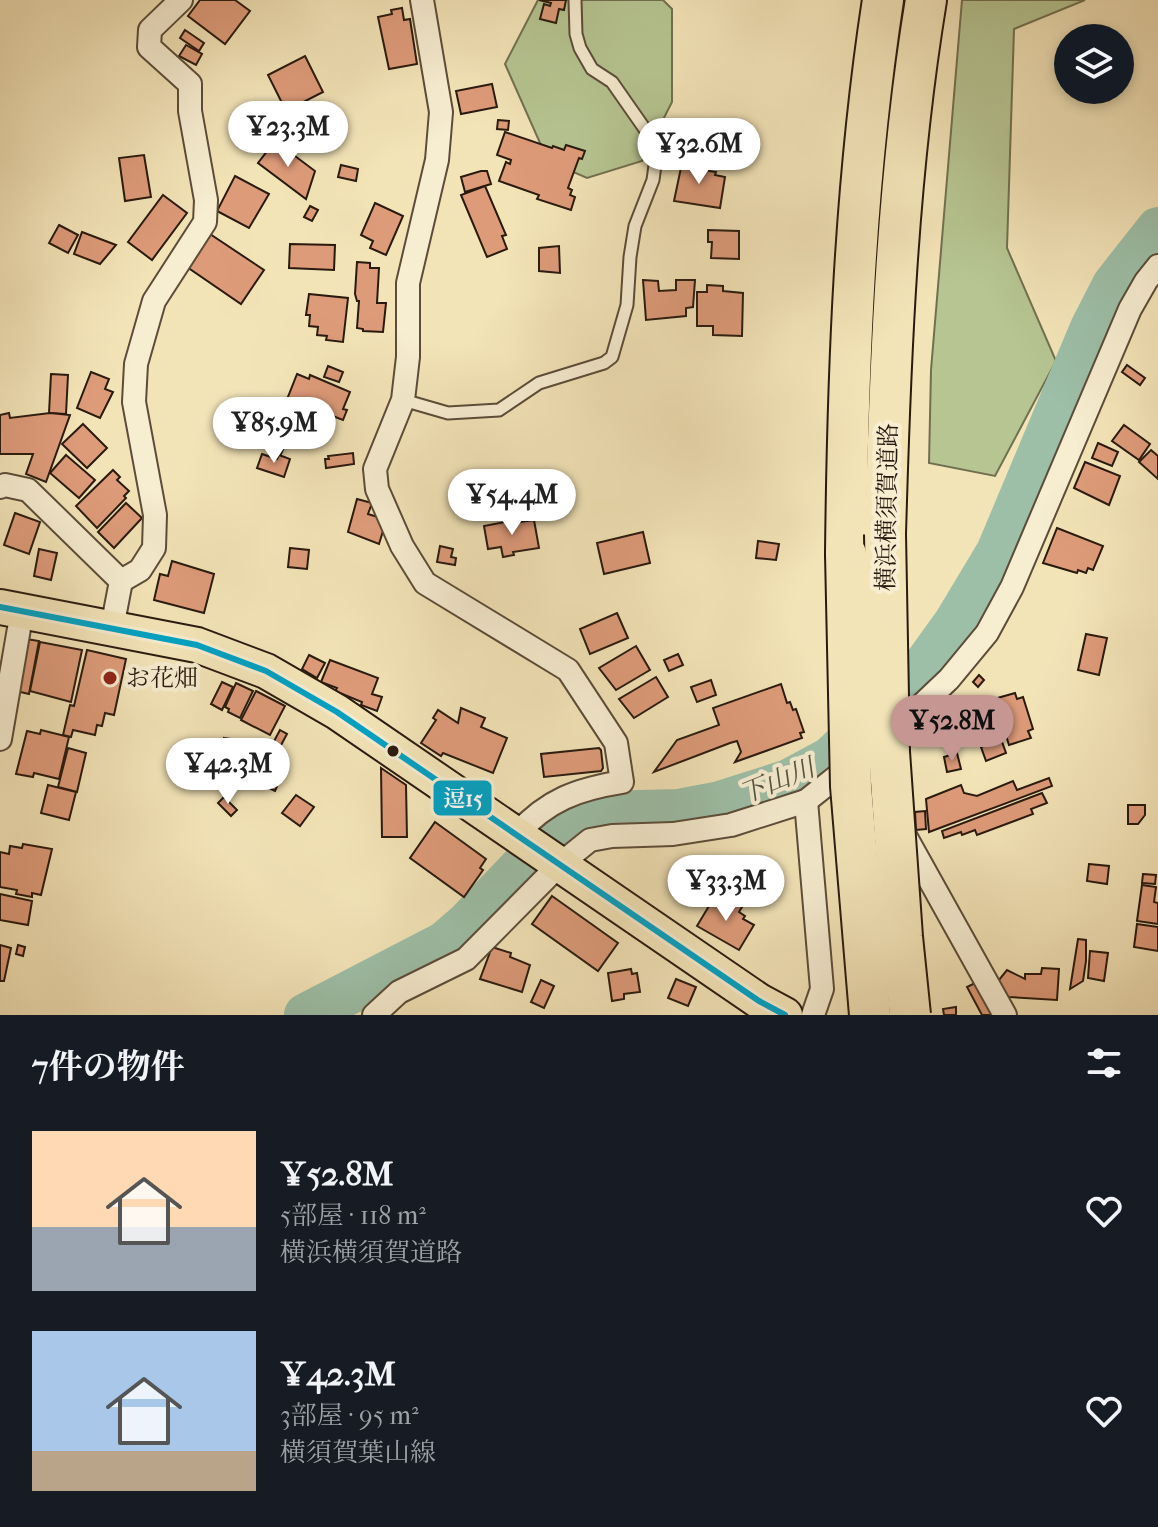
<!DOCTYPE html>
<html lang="ja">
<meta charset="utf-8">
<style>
:root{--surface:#171b24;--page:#242831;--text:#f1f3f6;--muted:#9ea1a6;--accent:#c59692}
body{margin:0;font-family:"IM FELL French Canon","Noto Serif JP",serif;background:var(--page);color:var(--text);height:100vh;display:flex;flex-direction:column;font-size:30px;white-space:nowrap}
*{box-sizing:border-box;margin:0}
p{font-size:26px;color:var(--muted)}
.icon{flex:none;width:44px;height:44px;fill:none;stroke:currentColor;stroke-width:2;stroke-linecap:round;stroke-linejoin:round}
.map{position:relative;height:1015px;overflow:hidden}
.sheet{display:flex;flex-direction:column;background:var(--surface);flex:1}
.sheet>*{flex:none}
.fabs{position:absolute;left:1054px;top:24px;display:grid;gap:16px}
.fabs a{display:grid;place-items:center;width:80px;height:80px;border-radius:50%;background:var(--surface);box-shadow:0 4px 12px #0003;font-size:40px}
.price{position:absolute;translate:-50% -68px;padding:0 18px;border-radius:28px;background:#fff;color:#222;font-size:26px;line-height:52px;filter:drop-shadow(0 2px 4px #0008)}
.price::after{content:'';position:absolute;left:50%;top:48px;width:24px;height:18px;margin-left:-12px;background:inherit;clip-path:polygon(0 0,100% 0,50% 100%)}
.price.current{background:var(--accent);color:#111}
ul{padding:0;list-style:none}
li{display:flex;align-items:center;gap:24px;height:200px;padding:0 32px}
li span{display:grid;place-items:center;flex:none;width:224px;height:160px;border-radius:0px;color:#555}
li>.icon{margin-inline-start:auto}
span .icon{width:96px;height:96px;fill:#fffc;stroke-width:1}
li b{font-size:34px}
h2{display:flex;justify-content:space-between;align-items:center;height:96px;padding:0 32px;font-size:34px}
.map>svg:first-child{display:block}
.green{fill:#b6c592;stroke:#707050;stroke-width:2}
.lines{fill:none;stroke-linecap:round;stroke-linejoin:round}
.river{stroke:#9dbfa8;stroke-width:44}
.building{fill:#de9b7a;stroke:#291a0f;stroke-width:2}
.lane-casing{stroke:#5c4c39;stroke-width:15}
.street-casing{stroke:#5c4c39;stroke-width:26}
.primary-casing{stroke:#291a0f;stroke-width:38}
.highway-casing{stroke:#291a0f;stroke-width:44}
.lane{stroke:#f7edd1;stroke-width:11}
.street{stroke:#f7edd1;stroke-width:22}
.primary{stroke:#f3e4b8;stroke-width:34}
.highway{stroke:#f3e4b8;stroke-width:40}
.highway-bridge-casing{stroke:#291a0f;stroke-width:44;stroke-linecap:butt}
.highway-bridge{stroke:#f3e4b8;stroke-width:40}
.bus-1-casing{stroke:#f7edd1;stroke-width:12}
.bus-1{stroke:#02a2c4;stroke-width:6}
.poi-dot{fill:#8f2418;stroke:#f7edd1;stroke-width:3}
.bus-dot{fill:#291a0f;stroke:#f7edd1;stroke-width:3}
.labels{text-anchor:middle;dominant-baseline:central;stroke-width:8;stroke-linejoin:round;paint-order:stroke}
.street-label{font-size:24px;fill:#291a0f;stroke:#f7edd1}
.poi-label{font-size:24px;fill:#291a0f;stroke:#f7edd1;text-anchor:start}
.water-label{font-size:26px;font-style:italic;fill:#525445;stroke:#f7edd1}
.line-badge{stroke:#f7edd1;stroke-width:3}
.badge-label{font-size:22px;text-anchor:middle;font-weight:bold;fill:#fff}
</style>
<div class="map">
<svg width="1158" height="1015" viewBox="0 0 1158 1015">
<rect width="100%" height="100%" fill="#f3e4b8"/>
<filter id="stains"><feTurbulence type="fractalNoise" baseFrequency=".0025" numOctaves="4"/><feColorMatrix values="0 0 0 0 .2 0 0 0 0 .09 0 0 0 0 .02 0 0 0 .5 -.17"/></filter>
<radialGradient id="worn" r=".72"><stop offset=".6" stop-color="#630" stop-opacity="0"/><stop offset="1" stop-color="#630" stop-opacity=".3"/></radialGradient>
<g class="green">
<polygon points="538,0 663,0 672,9 672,102 642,161 587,178 548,161 505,64"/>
<polygon points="962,0 1085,0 1014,29 1007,248 1056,361 995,476 929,463 931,370"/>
</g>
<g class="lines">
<polyline class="river" points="306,1015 445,943 467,924 560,827 577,818 603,813 678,811 720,803 789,781 830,759 915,679 956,622 998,552 1092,328 1114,285 1158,229"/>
</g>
<g class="building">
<polygon points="200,0 235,0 250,11 225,44 188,16"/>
<polygon points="539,0 566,0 564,10 559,9 556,23 540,19 544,4 550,6 551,3"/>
<polygon points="402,8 404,20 410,19 417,64 389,69 378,17 392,14 391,10"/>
<polygon points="185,30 204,43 199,51 180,38"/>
<polygon points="186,45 202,54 196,65 179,56"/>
<polygon points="305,56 323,92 286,111 268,75"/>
<polygon points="492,84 497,107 461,114 456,91"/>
<polygon points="498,120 509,121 508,130 497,129"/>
<polygon points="505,132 552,148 553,146 564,150 566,145 585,151 582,159 579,158 568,188 572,190 570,195 575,197 571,210 537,199 539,195 499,181 506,162 510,164 511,160 497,155"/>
<polygon points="275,141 315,171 306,199 258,163"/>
<polygon points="144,155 151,197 125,201 119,158"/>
<polygon points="682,163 710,168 709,171 716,172 715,175 725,177 720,208 674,201"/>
<polygon points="341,165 358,169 356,181 338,177"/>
<polygon points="481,171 487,171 491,184 465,192 461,177"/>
<polygon points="235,176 269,194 249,228 217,211"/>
<polygon points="485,186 506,235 502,236 507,249 487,257 461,195"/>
<polygon points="163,195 187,213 152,260 128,242"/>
<polygon points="375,203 403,216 386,255 370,248 373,241 361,235"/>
<polygon points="310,206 318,210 312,221 304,217"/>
<polygon points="59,225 78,235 68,253 49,243"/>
<polygon points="708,230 739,231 739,259 711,258 712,242 708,242"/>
<polygon points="82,232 116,245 100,264 74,254"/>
<polygon points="210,234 264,270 241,304 187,267"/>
<polygon points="290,244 335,245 334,270 289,268"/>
<polygon points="559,246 560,273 539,271 539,248"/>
<polygon points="357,262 370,263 370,268 379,268 377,303 386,303 383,332 363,331 363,329 357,328 359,301 357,301 355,294"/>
<polygon points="643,280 658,281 659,291 676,290 676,280 695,280 693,307 686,308 686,316 646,320"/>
<polygon points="707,285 723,286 723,291 743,293 742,336 713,335 713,326 697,326 697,292 707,292"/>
<polygon points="309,294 348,298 343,342 326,340 327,336 317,335 318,327 309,326 310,315 306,315"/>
<polygon points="1127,365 1145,378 1140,385 1122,372"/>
<polygon points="328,366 343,372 339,382 324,377"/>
<polygon points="91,372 109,379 105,389 113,392 100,418 77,408"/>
<polygon points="51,374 68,375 66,414 49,413"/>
<polygon points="297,374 309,379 310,375 350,392 343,409 347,410 343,420 325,413 323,417 286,402"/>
<polygon points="281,411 297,420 281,454 263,446"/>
<polygon points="9,413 10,418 50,413 70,415 46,482 26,474 33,454 0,454 0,415"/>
<polygon points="83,424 107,448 87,468 62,444"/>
<polygon points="1124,425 1150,444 1139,460 1112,441"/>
<polygon points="1098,443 1118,452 1112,466 1092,458"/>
<polygon points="1151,450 1158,456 1158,479 1139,462"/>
<polygon points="353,453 354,464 326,468 325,459 329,459 328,456"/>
<polygon points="262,454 277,459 279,455 290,459 284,477 257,468"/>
<polygon points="66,455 95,480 79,498 50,473"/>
<polygon points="1085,462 1120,476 1109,505 1074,488"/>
<polygon points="113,470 120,477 117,480 129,491 124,496 126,498 97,528 76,506"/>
<polygon points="357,499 372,503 368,514 378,517 383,531 379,544 348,532"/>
<polygon points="126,503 142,518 114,548 98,532"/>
<polygon points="15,513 40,522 29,554 4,545"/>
<polygon points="520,519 521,522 534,520 539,548 513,552 514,555 503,557 501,547 488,549 484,526"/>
<polygon points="1057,528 1103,546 1093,570 1088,568 1086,573 1078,570 1077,573 1043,563"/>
<polygon points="643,532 650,563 604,574 597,543"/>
<polygon points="758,541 779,544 776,560 756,558"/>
<polygon points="440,546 453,549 451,557 456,558 455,565 437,562"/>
<polygon points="290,548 309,550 307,569 288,567"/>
<polygon points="39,549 57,553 51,580 34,576"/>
<polygon points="172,561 214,574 204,613 154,600 160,574 168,576"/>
<polygon points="617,613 628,638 590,654 580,629"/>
<polygon points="1086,634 1107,638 1099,675 1078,670"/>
<polygon points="26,639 39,641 29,694 16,691"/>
<polygon points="40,642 82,650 71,702 30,691"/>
<polygon points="636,646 650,670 616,690 599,668"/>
<polygon points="87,650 126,659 114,715 105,713 102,726 97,725 95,735 73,730 71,737 63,735 70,705 74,706"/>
<polygon points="678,654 683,665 669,671 664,660"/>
<polygon points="309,655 325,663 317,678 302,669"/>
<polygon points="330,660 378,678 372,694 382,697 377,711 361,705 362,702 335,691 337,688 321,682"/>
<polygon points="979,675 984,680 978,687 973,682"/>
<polygon points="656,677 668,697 634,718 619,699"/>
<polygon points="711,680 716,695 697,702 691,687"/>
<polygon points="222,682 233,687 222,710 211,704"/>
<polygon points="236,683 253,691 240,718 228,712 229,709 225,707"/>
<polygon points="781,684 787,703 790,702 793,710 796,709 804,732 800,733 802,738 735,762 741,752 737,741 730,743 654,772 677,740 719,725 713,708"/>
<polygon points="256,691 285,706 270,735 241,720"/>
<polygon points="1015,693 1017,699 1023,697 1033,729 1028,731 1031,738 1009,745 994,699"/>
<polygon points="461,708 485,718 481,727 507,738 493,773 443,753 441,756 421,743 436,720 433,718 438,710 458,723"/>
<polygon points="41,730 69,737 59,779 34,773 33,777 16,774 27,731 40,734"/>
<polygon points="280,730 287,734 280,747 273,743"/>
<polygon points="224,738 258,743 254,765 221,761"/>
<polygon points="1001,739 1006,753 986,761 981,747"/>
<polygon points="262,745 278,752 273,762 260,757"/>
<polygon points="68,748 86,753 77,792 58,787"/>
<polygon points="599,748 601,750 603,768 601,771 544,777 541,754"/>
<polygon points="957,753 961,769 947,772 944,757"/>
<polygon points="265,762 284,771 275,791 256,782"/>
<polygon points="381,768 406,785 407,837 382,837"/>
<polygon points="1049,778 1052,786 929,832 926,799 961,785 964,793 977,796 1013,781 1017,790"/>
<polygon points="48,785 76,792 69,820 41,813"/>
<polygon points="1042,793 1047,803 1031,809 1033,814 977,835 975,830 962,835 961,832 944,838 942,831"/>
<polygon points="296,795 314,807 300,826 282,813"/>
<polygon points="224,797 237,810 231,816 218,803"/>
<polygon points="1128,805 1145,805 1145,815 1138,824 1128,824"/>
<polygon points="925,811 926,829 916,830 915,812"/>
<polygon points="435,822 486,859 480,868 483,870 464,897 410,858"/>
<polygon points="23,844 52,849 41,895 32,893 32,897 16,894 17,890 0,887 0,852 9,854 10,846 22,848"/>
<polygon points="1089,864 1109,866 1107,884 1087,881"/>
<polygon points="1143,874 1156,875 1155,884 1142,883"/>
<polygon points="1142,885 1156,887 1154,902 1158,903 1158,924 1137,921"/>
<polygon points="0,894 32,901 28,925 0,920"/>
<polygon points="552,896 618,943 598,971 532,924"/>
<polygon points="726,898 742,907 739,912 745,916 743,919 754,925 739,950 697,926 712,901 718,904 720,901 723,903"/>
<polygon points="1137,924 1158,927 1158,951 1134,947"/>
<polygon points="1078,939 1086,940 1086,961 1083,981 1070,989"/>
<polygon points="0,945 11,948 4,981 0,981"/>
<polygon points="18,945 25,947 23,956 16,954"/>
<polygon points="492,947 511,953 510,957 530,965 522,992 480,979"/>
<polygon points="1090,951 1108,953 1104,981 1088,978"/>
<polygon points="1042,968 1059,969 1057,1000 1009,997 994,986 1007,970 1025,979 1025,974 1041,974"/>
<polygon points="631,969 632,974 637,973 640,992 624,994 624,999 612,1001 608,973"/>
<polygon points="676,979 696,987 688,1006 668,998"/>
<polygon points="541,980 554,986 544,1008 531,1002"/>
<polygon points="975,983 993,1015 982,1015 967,987"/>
<polygon points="956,1007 956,1015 944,1015 943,1009"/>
</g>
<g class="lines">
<g class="lane-casing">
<polyline id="lane" points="403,400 448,413 499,410 539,383 604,363 612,357 627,305 630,257 635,226 653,180 656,158 649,135 612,82 592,69 580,48 576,34 575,0"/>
</g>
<g class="street-casing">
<g id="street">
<path d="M422,0L441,112L437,160L408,283V357L403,400L375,469L377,489L402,546L425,583L568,670L616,743L622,782C578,789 547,800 517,834"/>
<polyline points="0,487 5,485 28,490 121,581 112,628"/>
<polyline points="121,581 140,570 154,548 155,515 134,402 136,364 154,301 205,222 206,200 190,111 190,84 149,47 150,30 181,0"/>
<polyline points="888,737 949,679 987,633 1012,587 1130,309 1146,281 1158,266"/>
<polyline points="0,739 22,611"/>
<polyline points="806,801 822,989 813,1015"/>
<polyline points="903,832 1005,1015"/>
<polyline points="374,1015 399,992 466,959 559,865 590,840 612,836 673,834 731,825 806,801 854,763"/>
</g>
</g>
<g class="primary-casing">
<polyline id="primary" points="0,607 197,645 266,671 337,712 759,1001 785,1015"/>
</g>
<g class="highway-casing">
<g id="highway">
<path d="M885,534C890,356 897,176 926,0"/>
<path d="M846,554C848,368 855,183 883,0"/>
</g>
</g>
<use href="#lane" class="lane"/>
<use href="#street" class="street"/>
<use href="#primary" class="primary"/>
<use href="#highway" class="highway"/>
<g class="highway-bridge-casing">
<g id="highway-bridge">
<polyline points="885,534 889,752 902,937 910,1015"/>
<polyline points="846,554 851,786 870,1015"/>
</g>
</g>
<use href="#highway-bridge" class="highway-bridge"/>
<g class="bus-1-casing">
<polyline id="bus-1" points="0,607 197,645 266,671 337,712 759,1001 785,1015"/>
</g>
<use href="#bus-1" class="bus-1"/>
</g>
<circle class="poi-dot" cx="110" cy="678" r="8"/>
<circle class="bus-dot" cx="393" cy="751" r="7"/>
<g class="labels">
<g class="street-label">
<text transform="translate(887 507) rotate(-89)">横浜横須賀道路</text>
</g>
<g class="poi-label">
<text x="126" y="678">お花畑</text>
</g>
<g class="water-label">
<text transform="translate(777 781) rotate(-22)">下山川</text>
</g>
</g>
<rect class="line-badge" x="432" y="779" width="61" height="38" rx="8" fill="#02a2c4"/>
<g class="badge-label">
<text x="463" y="806">逗15</text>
</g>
<rect width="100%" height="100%" filter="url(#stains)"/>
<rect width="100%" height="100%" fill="url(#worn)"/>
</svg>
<div class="fabs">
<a><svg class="icon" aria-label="layers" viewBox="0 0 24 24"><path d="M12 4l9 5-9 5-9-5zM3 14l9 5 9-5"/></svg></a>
</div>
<b class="price" style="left:288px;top:169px">¥23.3M</b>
<b class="price" style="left:699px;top:186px">¥32.6M</b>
<b class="price" style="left:274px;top:465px">¥85.9M</b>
<b class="price" style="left:512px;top:537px">¥54.4M</b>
<b class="price current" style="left:952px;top:763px">¥52.8M</b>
<b class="price" style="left:228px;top:806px">¥42.3M</b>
<b class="price" style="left:726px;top:923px">¥33.3M</b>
</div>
<section class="sheet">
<h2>7件の物件<svg class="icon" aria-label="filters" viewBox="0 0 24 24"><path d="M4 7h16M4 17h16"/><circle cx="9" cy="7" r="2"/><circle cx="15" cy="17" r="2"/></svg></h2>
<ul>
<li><span style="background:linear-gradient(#ffd9b3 60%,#9aa5b1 0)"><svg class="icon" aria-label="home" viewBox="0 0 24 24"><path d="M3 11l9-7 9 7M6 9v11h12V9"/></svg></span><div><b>¥52.8M</b><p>5部屋 · 118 m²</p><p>横浜横須賀道路</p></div><svg class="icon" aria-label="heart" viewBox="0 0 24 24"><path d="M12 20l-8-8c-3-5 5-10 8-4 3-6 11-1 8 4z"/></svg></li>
<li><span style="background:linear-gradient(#a9c7e8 75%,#b9a48a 0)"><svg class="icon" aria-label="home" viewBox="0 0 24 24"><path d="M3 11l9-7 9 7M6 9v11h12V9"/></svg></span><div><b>¥42.3M</b><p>3部屋 · 95 m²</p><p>横須賀葉山線</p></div><svg class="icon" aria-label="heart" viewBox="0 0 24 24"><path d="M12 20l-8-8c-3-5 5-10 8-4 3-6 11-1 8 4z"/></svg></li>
</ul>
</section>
